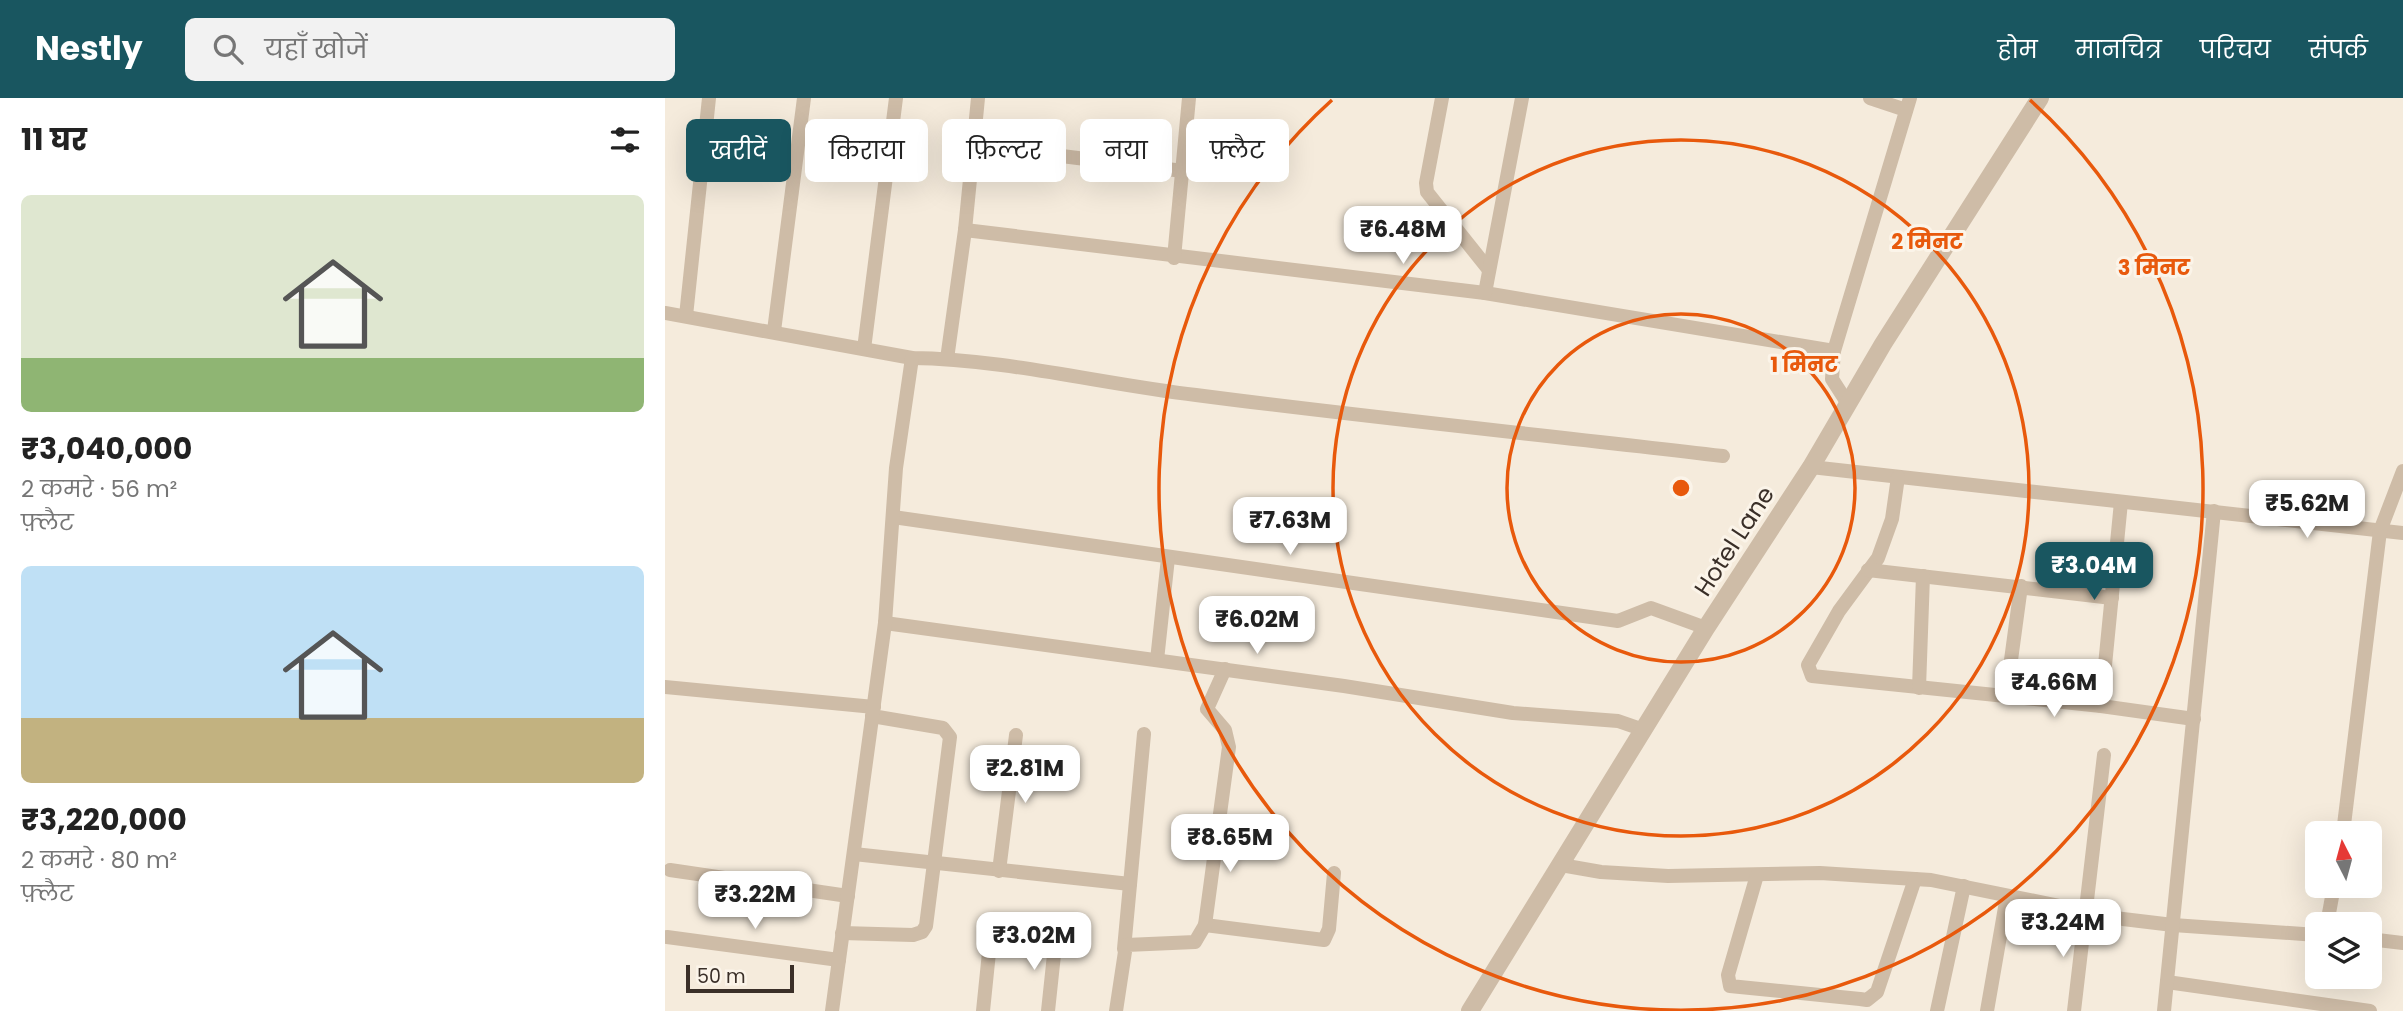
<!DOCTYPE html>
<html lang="hi">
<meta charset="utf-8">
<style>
:root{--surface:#fff;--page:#f2f2f2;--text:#222;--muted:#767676;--accent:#195660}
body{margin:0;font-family:Poppins,"Noto Sans Devanagari",sans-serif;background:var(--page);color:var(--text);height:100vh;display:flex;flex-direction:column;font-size:26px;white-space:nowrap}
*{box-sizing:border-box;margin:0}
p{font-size:23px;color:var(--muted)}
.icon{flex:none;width:38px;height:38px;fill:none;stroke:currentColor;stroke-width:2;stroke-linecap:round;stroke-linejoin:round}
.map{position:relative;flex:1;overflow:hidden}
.panel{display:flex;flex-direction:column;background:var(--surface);width:665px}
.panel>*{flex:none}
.banner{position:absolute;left:21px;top:21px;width:665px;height:63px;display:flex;gap:14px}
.needle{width:46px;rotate:354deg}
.tools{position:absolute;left:1640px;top:723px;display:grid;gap:14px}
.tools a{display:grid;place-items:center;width:77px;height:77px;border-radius:10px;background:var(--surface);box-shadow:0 7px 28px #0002;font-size:35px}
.scale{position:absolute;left:21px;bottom:18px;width:108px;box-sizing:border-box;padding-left:7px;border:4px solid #3a2f28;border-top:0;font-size:19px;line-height:24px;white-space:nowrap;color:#3a2f28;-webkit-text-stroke:5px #fbf4e9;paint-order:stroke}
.price{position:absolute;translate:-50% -60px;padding:0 16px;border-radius:14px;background:#fff;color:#222;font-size:23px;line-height:46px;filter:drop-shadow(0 2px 4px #0008)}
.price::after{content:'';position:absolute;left:50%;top:42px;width:21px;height:16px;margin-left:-10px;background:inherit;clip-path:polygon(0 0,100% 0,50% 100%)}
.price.current{background:var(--accent);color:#fff}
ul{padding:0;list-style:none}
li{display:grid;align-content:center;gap:14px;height:371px;padding:0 21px}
li span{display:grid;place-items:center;height:217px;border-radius:10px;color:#555}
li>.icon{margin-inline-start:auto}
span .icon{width:126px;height:126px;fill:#fffc;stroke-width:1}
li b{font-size:30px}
h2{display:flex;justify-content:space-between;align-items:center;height:84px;padding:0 21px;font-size:30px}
.tag{padding:0 24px;border-radius:10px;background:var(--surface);box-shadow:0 7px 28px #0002;font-size:24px;line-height:63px}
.tag.current{background:var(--accent);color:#fff}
header{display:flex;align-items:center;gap:42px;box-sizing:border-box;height:98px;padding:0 35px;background:var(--accent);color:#fff}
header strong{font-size:33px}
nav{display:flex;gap:38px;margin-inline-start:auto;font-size:24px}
.search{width:490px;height:63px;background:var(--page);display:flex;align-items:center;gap:18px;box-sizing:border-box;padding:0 24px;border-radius:10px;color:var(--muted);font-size:26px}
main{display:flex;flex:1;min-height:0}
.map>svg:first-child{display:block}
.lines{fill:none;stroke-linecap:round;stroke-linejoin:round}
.minor{stroke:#cebca7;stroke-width:14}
.tertiary{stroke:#cebca7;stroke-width:18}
.ring{fill:none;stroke:#e8590c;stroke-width:3.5}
.labels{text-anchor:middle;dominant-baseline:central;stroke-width:6;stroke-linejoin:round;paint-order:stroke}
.street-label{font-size:24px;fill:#3a2f28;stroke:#fbf4e9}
.centre{fill:#e8590c;stroke:#fbf4e9;stroke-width:3.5}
.ring-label{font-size:21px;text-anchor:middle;font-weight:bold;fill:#e8590c;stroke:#fbf4e9;stroke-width:6;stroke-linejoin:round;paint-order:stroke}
</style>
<header>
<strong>Nestly</strong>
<div class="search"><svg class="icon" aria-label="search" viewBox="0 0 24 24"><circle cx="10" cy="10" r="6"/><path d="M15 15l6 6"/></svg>यहाँ खोजें</div>
<nav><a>होम</a><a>मानचित्र</a><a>परिचय</a><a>संपर्क</a></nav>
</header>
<main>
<section class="panel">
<h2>11 घर<svg class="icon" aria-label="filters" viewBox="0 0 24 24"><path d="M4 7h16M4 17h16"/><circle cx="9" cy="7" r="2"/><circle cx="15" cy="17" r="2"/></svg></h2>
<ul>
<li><span style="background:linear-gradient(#dfe7d0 75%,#8fb573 0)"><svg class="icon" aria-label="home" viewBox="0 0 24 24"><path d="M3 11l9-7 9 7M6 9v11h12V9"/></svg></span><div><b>₹3,040,000</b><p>2 कमरे · 56 m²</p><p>फ़्लैट</p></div></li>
<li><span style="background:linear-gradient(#bfe0f5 70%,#c2b280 0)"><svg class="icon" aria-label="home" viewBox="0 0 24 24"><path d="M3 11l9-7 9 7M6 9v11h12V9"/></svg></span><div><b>₹3,220,000</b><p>2 कमरे · 80 m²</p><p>फ़्लैट</p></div></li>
</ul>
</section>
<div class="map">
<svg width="1738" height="913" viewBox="0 0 1738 913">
<rect width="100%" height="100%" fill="#f5ebdc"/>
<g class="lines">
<g class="minor">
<polyline points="777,0 761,85 762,94 824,172"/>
<polyline points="1205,0 1241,12"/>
<polyline points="308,47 518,73"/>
<polyline points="300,132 820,195 1169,253"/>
<polyline points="509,160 524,0"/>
<polyline points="820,195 857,0"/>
<path d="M0,215L247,260C339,261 438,286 531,297C706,320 882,337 1058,358"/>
<polyline points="21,218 44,0"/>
<polyline points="109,233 139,0"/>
<polyline points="199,251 231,0"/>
<polyline points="282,261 300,132 313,0"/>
<polyline points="1183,306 1167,281 1169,253 1245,0"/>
<polyline points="1146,369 1738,435"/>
<polyline points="1233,379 1227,421 1213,460 1174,513 1143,567 1147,578 1436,608 1529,621"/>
<polyline points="228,419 953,523 986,510 1041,530"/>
<polyline points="1203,472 1447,500"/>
<polyline points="220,525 679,588 848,615 953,623 979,632"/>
<polyline points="492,562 503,460"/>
<polyline points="0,589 209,609"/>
<polyline points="1254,590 1258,478"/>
<polyline points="1341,599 1356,488"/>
<polyline points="1436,608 1456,404"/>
<polyline points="1678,735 1715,433 1738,373"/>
<polyline points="189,756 465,786"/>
<polyline points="896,767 936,774 1003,778 1155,775 1266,782 1458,821 1508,827 1652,837"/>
<polyline points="5,772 183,798"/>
<polyline points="334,773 351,637"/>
<polyline points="1092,777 1063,877 1065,888 1195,901 1202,902 1212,894 1250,781"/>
<polyline points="1662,826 1669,788"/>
<polyline points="540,827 659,842 664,831 669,775"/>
<polyline points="177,835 248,837 257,834 261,828 285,639 278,630 207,618"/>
<polyline points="2,839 174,862"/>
<polyline points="1704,841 1738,845"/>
<polyline points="459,851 479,636"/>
<polyline points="1502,884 1705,913"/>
<polyline points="167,913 220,525 231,370 247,260"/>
<polyline points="318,913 326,835"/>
<polyline points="383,913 391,838"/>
<polyline points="451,913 461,847 530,844 540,827 564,649 560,632 542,611 560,571"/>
<polyline points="1272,913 1299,788"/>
<polyline points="1322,913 1342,798"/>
<polyline points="1409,913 1439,657"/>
<polyline points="1499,913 1549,413"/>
</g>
<polyline class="tertiary" points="805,913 1041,530 1146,369 1218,246 1375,0"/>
</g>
<g class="ring">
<circle cx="1016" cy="390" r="174"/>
<circle cx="1016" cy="390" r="348"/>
<path d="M1365 2A522 522 0 1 1 667 2"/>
</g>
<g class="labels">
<g class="street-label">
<text transform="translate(1069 443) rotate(-57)">Hotel Lane</text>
</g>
</g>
<circle cx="1016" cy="390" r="10" class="centre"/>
<g class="ring-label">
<text x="1262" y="151">2 मिनट</text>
<text x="1489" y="177">3 मिनट</text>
<text x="1139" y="274">1 मिनट</text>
</g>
</svg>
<div class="tools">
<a><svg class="needle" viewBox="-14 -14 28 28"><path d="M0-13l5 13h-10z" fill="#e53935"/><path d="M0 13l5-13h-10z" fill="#767676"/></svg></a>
<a><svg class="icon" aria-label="layers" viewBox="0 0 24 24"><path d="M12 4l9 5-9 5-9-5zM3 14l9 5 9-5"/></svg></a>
</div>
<div class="scale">50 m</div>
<b class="price" style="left:738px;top:168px">₹6.48M</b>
<b class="price" style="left:1642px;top:442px">₹5.62M</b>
<b class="price" style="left:625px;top:459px">₹7.63M</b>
<b class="price current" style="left:1429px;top:504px">₹3.04M</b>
<b class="price" style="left:592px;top:558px">₹6.02M</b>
<b class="price" style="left:1389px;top:621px">₹4.66M</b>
<b class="price" style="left:360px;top:707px">₹2.81M</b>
<b class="price" style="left:565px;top:776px">₹8.65M</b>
<b class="price" style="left:90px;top:833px">₹3.22M</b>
<b class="price" style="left:1398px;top:861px">₹3.24M</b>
<b class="price" style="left:369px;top:874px">₹3.02M</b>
<div class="banner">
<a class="tag current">खरीदें</a>
<a class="tag">किराया</a>
<a class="tag">फ़िल्टर</a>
<a class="tag">नया</a>
<a class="tag">फ़्लैट</a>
</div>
</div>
</main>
